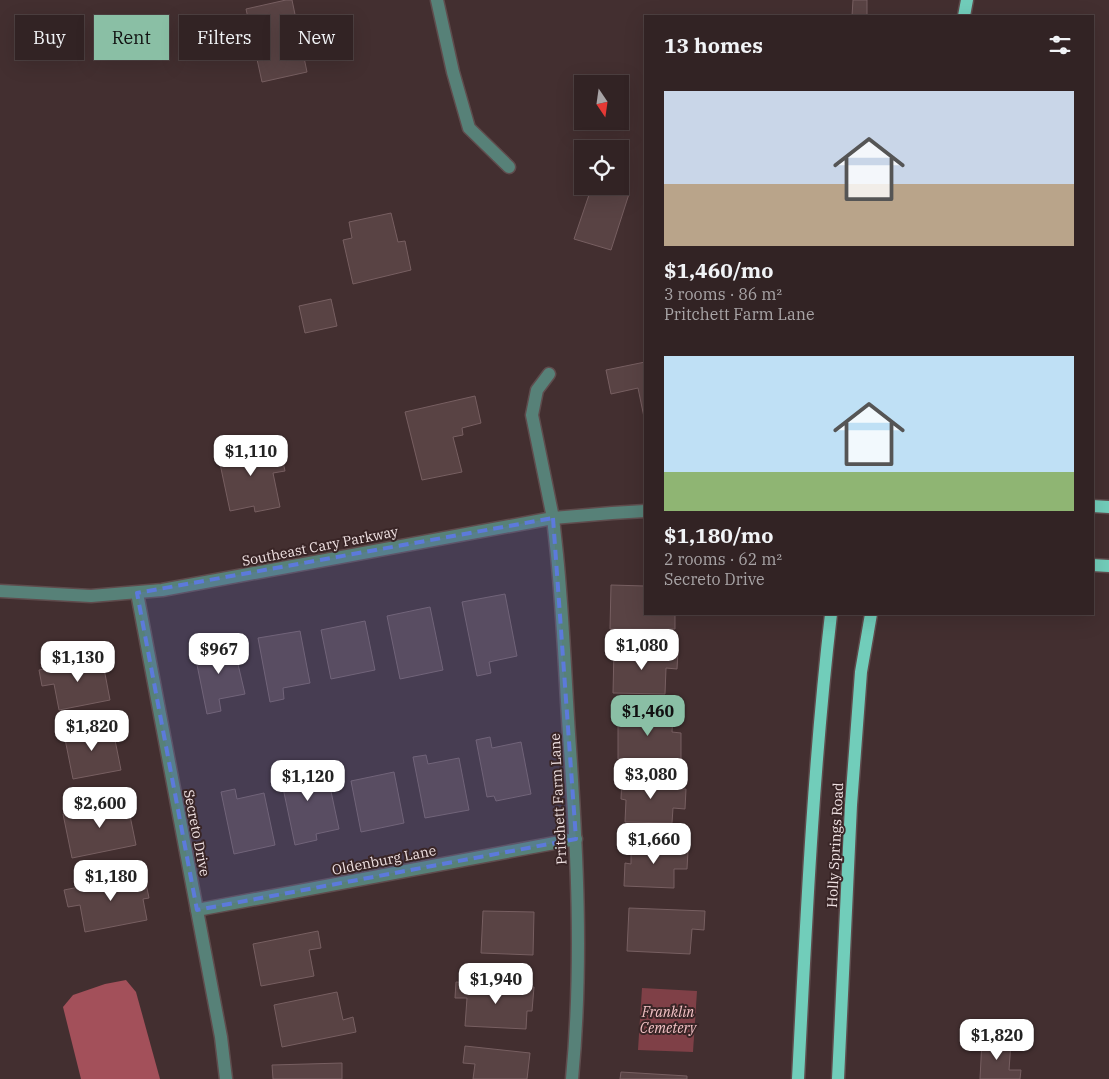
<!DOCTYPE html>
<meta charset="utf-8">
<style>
:root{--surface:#322324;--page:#3a2b2c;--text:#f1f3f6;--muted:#a8a4a6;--line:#4d4041;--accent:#8abfa5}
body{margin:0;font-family:"IBM Plex Serif",serif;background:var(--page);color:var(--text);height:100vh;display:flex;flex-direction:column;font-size:19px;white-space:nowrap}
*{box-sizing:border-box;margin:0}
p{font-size:16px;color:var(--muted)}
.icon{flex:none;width:28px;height:28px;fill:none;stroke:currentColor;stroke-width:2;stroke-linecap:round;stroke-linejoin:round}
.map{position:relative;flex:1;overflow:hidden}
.side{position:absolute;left:644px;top:15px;width:450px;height:600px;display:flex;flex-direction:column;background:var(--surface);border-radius:0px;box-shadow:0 5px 20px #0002,0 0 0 1px var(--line)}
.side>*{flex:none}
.hud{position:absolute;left:15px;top:15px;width:475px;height:45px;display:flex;gap:10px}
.needle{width:32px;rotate:167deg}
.tools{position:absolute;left:574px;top:75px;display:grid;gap:10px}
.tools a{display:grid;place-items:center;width:55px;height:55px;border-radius:0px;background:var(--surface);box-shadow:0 5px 20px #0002,0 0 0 1px var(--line);font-size:25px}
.price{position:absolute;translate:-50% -42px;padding:0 11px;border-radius:10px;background:#fff;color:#222;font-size:16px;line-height:32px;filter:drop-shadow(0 1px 2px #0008)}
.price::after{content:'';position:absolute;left:50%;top:30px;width:15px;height:11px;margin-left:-8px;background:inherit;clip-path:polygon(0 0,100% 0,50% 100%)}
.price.selected{background:var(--accent);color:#111}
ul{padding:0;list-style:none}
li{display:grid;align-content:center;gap:10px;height:265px;padding:0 20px}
li span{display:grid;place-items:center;height:155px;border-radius:0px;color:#555}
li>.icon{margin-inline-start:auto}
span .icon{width:90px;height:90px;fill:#fffc;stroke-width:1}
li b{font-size:21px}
h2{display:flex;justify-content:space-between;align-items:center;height:60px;padding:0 20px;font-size:21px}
.chip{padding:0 18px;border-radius:0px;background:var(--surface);box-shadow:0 5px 20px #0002,0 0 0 1px var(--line);font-size:18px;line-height:45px}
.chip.selected{background:var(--accent);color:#111}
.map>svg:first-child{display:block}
.green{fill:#7f4047}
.water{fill:#a3505a}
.building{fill:#594344;stroke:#775f61}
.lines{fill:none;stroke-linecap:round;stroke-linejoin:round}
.minor-casing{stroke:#5f4c4d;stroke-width:15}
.major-casing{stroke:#5f4c4d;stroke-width:15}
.minor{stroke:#578178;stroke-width:12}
.major{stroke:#71cdba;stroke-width:12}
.marked{fill:#5c7adb;fill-opacity:0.2;stroke:#5c7adb;stroke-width:4;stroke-dasharray:10 6;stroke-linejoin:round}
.labels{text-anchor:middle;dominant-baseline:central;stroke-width:4;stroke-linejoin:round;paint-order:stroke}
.street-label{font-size:14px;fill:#f0e2e3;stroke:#392526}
.park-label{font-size:14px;font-style:italic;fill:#f3c2c5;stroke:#392526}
</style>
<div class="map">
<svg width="1109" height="1079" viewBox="0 0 1109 1079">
<rect width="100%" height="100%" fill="#432f30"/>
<polygon class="green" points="642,988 697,991 693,1052 638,1050"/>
<polygon class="water" points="126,980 136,992 160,1079 81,1079 63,1007 73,995 105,984"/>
<g class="building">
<polygon points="286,0 292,0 307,72 262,82 246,9"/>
<polygon points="853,0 867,0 867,16 852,16"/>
<polygon points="592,186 606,186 629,194 611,250 574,239"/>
<polygon points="391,213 398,242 405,241 411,270 353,284 343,240 352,238 349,222"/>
<polygon points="331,299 337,326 305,333 299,306"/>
<polygon points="645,362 645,422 638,388 611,394 606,370"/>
<polygon points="475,396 481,423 462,428 463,435 453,437 462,472 422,480 405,412"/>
<polygon points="242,438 246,455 280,448 285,471 273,473 280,507 255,512 254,506 230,511 219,459 229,457 226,442"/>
<polygon points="611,585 645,586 645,614 675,614 675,629 610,629"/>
<polygon points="505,594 517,656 489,662 491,673 477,676 462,602"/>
<polygon points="430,607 443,670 400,679 387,616"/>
<polygon points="365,621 375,670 331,679 321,630"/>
<polygon points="300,631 310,683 283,688 284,699 270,702 258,638"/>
<polygon points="233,643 245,694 219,699 221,711 207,714 194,650"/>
<polygon points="614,650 678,652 677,669 666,668 665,694 613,693"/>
<polygon points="102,658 110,700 59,710 54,684 42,686 39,670"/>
<polygon points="618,713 673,714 672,732 681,733 681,760 618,759"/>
<polygon points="112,725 121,770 73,779 64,734"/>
<polygon points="490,737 492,748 521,742 531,794 496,801 494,796 487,797 476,740"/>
<polygon points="426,755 428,764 459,758 469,810 425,818 413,757"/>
<polygon points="295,761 298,774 326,768 339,829 316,834 317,840 295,845 278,764"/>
<polygon points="394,772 404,823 361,832 351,781"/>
<polygon points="622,777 674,779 674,789 686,789 685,809 673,808 672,823 625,822 626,800 621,799"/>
<polygon points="235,789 237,799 264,793 275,845 234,854 221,792"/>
<polygon points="127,801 136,845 72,858 63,814"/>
<polygon points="631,841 676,843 675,851 688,851 687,869 674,869 674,888 624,886 625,863 631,864"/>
<polygon points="144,874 149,898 143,899 147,920 85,932 80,905 68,907 64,890"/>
<polygon points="629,908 705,911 704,930 692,929 690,954 627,951"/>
<polygon points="483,911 534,912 533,955 481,953"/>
<polygon points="318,931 321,948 309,950 314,976 261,986 253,944"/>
<polygon points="456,982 534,987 532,1011 527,1011 526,1029 465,1026 467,998 455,998"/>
<polygon points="337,992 343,1020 353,1017 356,1032 282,1047 274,1005"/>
<polygon points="982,1040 1011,1042 1009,1070 1021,1070 1020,1079 980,1079"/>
<polygon points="465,1046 530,1053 527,1079 473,1079 475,1064 463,1063"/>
<polygon points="342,1063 342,1079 273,1079 272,1065"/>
<polygon points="621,1072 687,1076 687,1079 620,1079"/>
</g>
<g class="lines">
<g class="minor-casing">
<g id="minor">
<polyline points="437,0 453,72 469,128 509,167"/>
<path d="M549,374L537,390L532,415L553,518L557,555C563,615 565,674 569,734C577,849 583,964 572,1079"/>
<polyline points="0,591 91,596 162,590 553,518 612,513 645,511"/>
<polyline points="137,593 221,1037 226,1079"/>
<polyline points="197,910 576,839"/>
</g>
</g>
<g class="major-casing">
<g id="major">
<polyline points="964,16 967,0"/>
<polyline points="1092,506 1109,507"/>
<polyline points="1092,565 1109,566"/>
<path d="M798,1079C806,924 813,768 831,614"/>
<polyline points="838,1079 851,805 861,672 871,614"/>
</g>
</g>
<use href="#minor" class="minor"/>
<use href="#major" class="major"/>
</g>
<path class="marked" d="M553,518L576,839L197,910L137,593Z"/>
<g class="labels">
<g class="street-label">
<text transform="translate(320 546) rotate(-11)">Southeast Cary Parkway</text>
<text transform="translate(558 799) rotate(-93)">Pritchett Farm Lane</text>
<text transform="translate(197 833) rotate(79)">Secreto Drive</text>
<text transform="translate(835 845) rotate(-87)">Holly Springs Road</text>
<text transform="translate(384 860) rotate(-11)">Oldenburg Lane</text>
</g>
<g class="park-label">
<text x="668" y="1012">Franklin<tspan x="668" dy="16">Cemetery</tspan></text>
</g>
</g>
</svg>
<div class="tools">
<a><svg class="needle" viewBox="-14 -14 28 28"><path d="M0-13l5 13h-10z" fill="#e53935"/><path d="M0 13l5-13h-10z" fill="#a8a4a6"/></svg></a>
<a><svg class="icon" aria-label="locate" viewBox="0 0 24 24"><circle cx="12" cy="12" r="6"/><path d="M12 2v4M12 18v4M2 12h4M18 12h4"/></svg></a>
</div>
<b class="price" style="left:251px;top:477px">$1,110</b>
<b class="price" style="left:642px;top:671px">$1,080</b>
<b class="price" style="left:219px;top:675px">$967</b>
<b class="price" style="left:78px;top:683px">$1,130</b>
<b class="price selected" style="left:648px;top:737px">$1,460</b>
<b class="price" style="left:92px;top:752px">$1,820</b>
<b class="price" style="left:651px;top:800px">$3,080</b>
<b class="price" style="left:308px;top:802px">$1,120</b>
<b class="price" style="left:100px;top:829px">$2,600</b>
<b class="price" style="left:654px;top:865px">$1,660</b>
<b class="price" style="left:111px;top:902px">$1,180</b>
<b class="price" style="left:496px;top:1005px">$1,940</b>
<b class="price" style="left:997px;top:1061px">$1,820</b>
<div class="hud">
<a class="chip">Buy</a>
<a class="chip selected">Rent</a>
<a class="chip">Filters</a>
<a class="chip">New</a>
</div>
<section class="side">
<h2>13 homes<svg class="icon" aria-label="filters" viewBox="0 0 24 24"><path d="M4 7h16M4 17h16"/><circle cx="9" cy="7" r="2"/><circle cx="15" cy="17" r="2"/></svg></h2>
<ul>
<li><span style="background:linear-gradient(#c9d6e8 60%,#b9a48a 0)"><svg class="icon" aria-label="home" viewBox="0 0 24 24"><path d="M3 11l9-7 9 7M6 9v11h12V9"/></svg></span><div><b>$1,460/mo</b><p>3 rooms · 86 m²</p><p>Pritchett Farm Lane</p></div></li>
<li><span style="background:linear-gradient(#bfe0f5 75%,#8fb573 0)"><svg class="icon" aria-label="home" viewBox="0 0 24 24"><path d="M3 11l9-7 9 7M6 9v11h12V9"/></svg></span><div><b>$1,180/mo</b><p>2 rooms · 62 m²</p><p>Secreto Drive</p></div></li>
</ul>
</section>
</div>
